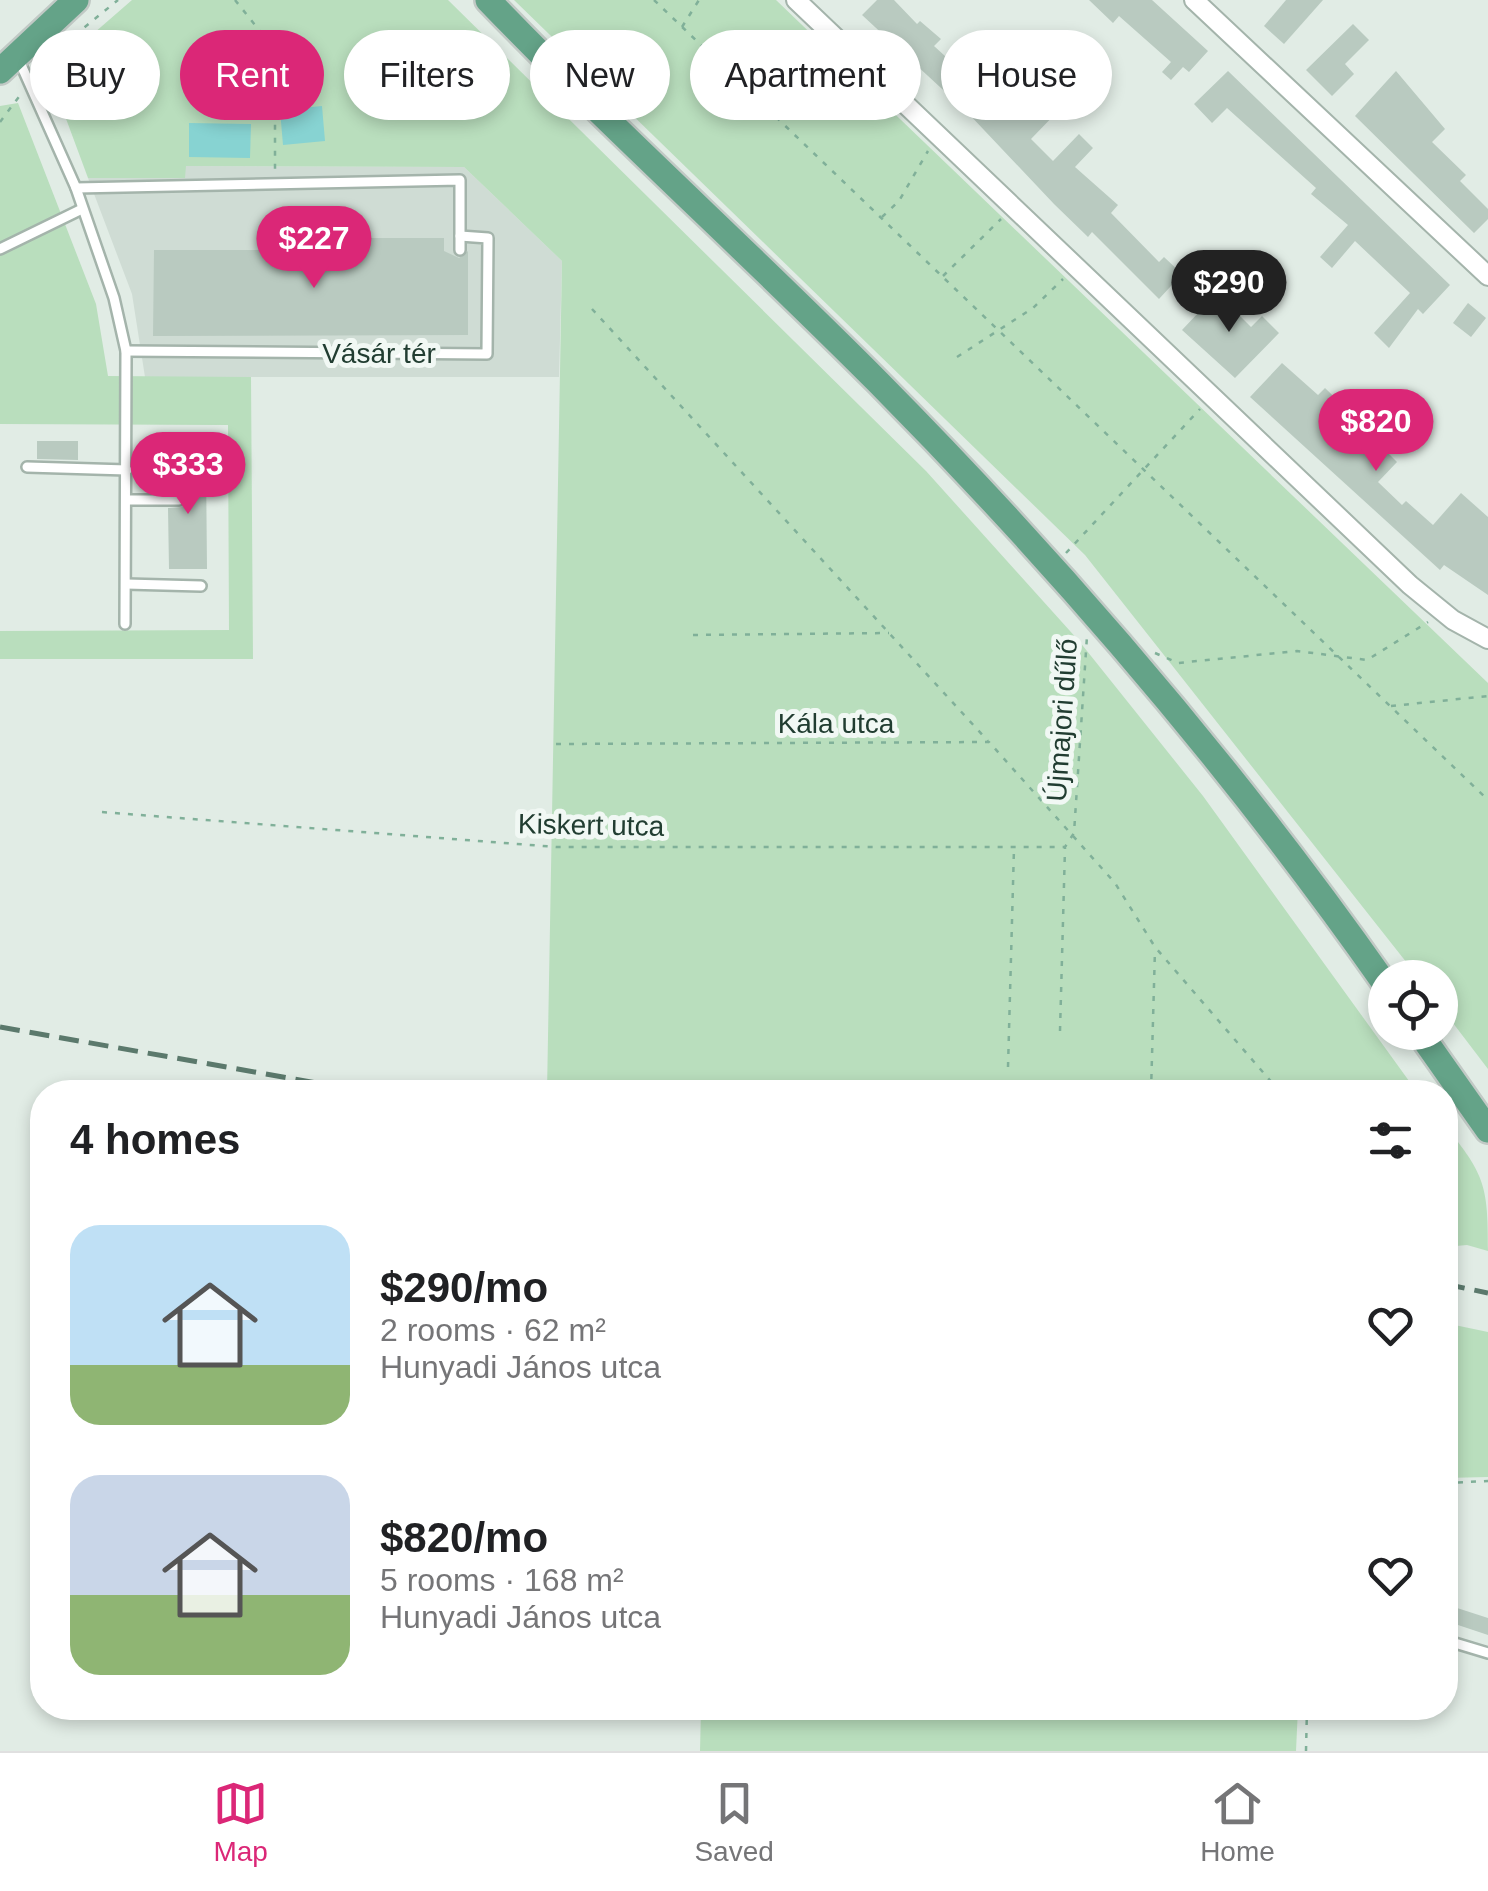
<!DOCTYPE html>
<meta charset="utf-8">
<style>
:root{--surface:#fff;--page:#f6f6f6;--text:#202124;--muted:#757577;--line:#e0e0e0;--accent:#db2777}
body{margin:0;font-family:Arial,sans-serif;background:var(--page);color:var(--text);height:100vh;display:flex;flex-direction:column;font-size:38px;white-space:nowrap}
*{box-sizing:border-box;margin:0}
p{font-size:32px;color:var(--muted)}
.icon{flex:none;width:55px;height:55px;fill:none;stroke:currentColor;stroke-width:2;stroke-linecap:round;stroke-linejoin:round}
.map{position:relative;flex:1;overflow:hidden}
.side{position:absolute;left:30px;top:1080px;width:1428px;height:640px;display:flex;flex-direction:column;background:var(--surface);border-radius:40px;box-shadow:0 5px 15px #0003}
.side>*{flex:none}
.guide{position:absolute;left:30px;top:30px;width:1430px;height:90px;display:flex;gap:20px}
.controls{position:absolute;left:1368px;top:960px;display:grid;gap:20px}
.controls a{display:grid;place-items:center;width:90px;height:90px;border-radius:50%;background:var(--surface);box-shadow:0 5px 15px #0003;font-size:50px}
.price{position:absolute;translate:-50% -85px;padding:0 22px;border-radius:35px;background:var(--accent);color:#fff;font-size:32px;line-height:65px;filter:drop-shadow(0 2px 5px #0008)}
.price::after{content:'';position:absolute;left:50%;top:60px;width:30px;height:22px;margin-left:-15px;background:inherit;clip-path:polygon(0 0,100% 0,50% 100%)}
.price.on{background:#222;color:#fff}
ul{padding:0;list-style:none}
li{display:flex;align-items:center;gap:30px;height:250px;padding:0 40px}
li span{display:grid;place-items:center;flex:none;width:280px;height:200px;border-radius:30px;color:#555}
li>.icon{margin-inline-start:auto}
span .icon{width:120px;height:120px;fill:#fffc;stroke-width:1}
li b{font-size:42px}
h2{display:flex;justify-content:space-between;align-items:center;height:120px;padding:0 40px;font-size:42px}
.pill{padding:0 35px;border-radius:45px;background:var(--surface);box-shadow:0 5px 15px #0003;font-size:35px;line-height:90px}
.pill.on{background:var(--accent);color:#fff}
.tab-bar{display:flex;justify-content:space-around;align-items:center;height:140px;border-top:2px solid var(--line);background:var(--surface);font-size:28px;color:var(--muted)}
.tab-bar a{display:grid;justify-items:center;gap:5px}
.tab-bar .on{color:var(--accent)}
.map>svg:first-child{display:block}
.built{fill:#cfdcd4}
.green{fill:#b9debd}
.water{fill:#87d3d2}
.building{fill:#b9cac0}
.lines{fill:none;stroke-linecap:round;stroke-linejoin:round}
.service-casing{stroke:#a4b4ab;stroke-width:14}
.minor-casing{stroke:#a4b4ab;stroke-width:22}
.primary-casing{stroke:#c1c9c5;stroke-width:30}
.path{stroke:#80b099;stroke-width:2.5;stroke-dasharray:5 8;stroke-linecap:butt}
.service{stroke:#fff;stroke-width:9}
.minor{stroke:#fff;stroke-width:18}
.primary{stroke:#64a388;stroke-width:25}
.rail{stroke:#5b796c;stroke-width:5;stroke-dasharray:20 10;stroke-linecap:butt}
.labels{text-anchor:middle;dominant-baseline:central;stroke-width:10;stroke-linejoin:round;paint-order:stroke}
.street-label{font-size:28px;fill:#213d31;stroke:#f1f8f4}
</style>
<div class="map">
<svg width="1488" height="1751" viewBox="0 0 1488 1751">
<rect width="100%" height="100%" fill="#e1ece5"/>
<polygon class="built" points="185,166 464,167 562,261 559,377 145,377 132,294 88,178 184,178"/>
<g class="green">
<polygon points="132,0 448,0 926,471 1079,641 1203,796 1417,1092 547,1092 562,261 464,167 186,166 185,178 88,178 52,81 71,53"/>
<polygon points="514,0 776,0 1488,683 1488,1069 1440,1006 1440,978 1418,977 1085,555"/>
<polygon points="18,103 96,304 108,376 251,377 253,659 0,659 0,631 229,630 228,425 0,424 0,106"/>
<path d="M1445,1126C1486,1175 1488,1188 1488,1251L1467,1245L1445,1247Z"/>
<polygon points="1445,1323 1488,1332 1488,1477 1445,1478"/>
<polygon points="701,1708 1298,1708 1296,1751 700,1751"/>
</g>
<g class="water">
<polygon points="322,106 325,141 283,145 280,110"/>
<polygon points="189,123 251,124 250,158 189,157"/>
</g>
<g class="building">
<polygon points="877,0 894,0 917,24 920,21 941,39 934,46 956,66 975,46 1005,74 1026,54 1036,64 1020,81 1043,104 1050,97 1061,108 1031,139 1053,161 1079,134 1093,148 1075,167 1118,205 1111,213 1159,262 1164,257 1182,274 1159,299 1092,232 1088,237 1054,204 967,112 862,15"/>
<polygon points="1089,0 1152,0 1208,51 1189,72 1183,67 1171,80 1162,72 1171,62 1119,16 1113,23"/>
<polygon points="1286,0 1323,0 1284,44 1264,26"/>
<polygon points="1353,24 1369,40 1345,64 1354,74 1332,96 1306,70"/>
<polygon points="1228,71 1450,285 1423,314 1418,309 1389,348 1374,333 1410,293 1355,241 1332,268 1320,257 1348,225 1311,194 1316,188 1227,108 1212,123 1194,104"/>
<polygon points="1396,71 1445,129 1432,142 1466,175 1460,181 1488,209 1488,219 1474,233 1355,116"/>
<polygon points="328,238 444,238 444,251 459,258 468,251 468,335 153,336 154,250 328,250"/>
<polygon points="1217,293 1251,327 1262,316 1279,333 1235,378 1182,330"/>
<polygon points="1468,303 1486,318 1471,337 1453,323"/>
<polygon points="1282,363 1318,395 1325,388 1365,427 1373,419 1387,433 1378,443 1397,462 1378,482 1402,505 1406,501 1433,525 1461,493 1488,517 1488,595 1444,565 1440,570 1250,397"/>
<polygon points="37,441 78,441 78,460 37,459"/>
<polygon points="168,462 206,463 207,569 169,569 168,508 182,507 187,499 182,493 167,492"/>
<polygon points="1454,1607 1488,1618 1488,1635 1449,1622"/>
</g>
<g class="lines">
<g class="service-casing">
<g id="service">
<polyline points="18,58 76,188 460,180 460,250"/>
<polyline points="76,188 114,298 126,351 125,624"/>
<polyline points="0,249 80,210"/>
<polyline points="126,351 487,354 488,238 460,236"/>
<polyline points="27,467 127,470"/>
<polyline points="127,500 179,500"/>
<polyline points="126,584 201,586"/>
<polyline points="1445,1640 1488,1653"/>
</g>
</g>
<g class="minor-casing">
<g id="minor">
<polyline points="796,0 1410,585 1453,620 1488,639"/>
<polyline points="1194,0 1488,276"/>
</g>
</g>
<g class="primary-casing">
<g id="primary">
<path d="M488,0C614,131 750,253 878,382C1062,568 1234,769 1385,984"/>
<polyline points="0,71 76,0"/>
<polyline points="1419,1032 1488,1130"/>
</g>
</g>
<g class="path">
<polyline points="235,0 283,60 285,71 275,109 275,170"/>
<polyline points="654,0 1488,800"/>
<polyline points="682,27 699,0"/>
<polyline points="42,76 75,35 118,0"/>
<polyline points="0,122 21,94"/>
<polyline points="882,217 899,201 928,151"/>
<polyline points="943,276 1001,219"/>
<polyline points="592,309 988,741"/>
<polyline points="957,357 1033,308 1063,279"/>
<polyline points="1066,553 1200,409"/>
<polyline points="693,635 889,633"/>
<polyline points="1155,653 1178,663 1297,651 1367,660 1428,622"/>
<polyline points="1391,706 1488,696"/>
<polyline points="556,744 989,742 1115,883 1155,947 1280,1092"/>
<polyline points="102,812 556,847 1065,847 1074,833 1087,636"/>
<polyline points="1060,1031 1065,848"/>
<polyline points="1008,1067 1014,848"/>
<polyline points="1151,1092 1155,949"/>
<polyline points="1445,1483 1488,1481"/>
<polyline points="1306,1751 1307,1708"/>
</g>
<use href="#service" class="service"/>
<use href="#minor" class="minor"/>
<use href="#primary" class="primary"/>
<g class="rail">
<polyline points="0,1027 368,1092"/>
<polyline points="1445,1284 1488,1293"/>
</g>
</g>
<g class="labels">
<g class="street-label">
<text x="379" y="353">Vásár tér</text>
<text transform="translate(1062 720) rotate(-86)">Újmajori dűlő</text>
<text x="836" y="723">Kála utca</text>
<text transform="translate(591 825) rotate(1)">Kiskert utca</text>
</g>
</g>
</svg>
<div class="controls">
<a><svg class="icon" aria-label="locate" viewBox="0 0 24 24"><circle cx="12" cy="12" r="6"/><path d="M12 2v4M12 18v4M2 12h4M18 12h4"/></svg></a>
</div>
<b class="price" style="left:314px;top:291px">$227</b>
<b class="price on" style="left:1229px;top:335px">$290</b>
<b class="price" style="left:1376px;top:474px">$820</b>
<b class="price" style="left:188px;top:517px">$333</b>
<div class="guide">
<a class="pill">Buy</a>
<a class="pill on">Rent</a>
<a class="pill">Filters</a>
<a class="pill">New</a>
<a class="pill">Apartment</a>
<a class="pill">House</a>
</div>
<section class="side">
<h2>4 homes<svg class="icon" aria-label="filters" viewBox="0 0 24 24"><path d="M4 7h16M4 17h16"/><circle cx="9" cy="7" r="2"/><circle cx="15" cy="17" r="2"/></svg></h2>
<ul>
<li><span style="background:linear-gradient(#bfe0f5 70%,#8fb573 0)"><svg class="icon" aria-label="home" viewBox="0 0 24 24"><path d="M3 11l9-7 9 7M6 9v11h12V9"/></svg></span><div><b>$290/mo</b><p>2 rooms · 62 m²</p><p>Hunyadi János utca</p></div><svg class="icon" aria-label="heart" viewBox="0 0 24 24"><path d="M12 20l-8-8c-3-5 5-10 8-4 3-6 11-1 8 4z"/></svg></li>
<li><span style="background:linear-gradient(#c9d6e8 60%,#8fb573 0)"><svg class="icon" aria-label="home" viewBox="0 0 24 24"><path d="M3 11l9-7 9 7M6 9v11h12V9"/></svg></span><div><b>$820/mo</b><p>5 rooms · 168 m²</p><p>Hunyadi János utca</p></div><svg class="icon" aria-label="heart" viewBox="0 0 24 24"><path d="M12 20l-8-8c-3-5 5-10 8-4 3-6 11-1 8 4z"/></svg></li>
</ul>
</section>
</div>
<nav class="tab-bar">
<a class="on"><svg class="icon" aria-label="map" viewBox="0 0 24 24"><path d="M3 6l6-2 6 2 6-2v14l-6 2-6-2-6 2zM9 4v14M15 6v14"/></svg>Map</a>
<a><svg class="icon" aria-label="saved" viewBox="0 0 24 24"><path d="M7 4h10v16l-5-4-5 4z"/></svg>Saved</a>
<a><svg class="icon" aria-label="home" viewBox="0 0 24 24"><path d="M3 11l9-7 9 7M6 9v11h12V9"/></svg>Home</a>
</nav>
